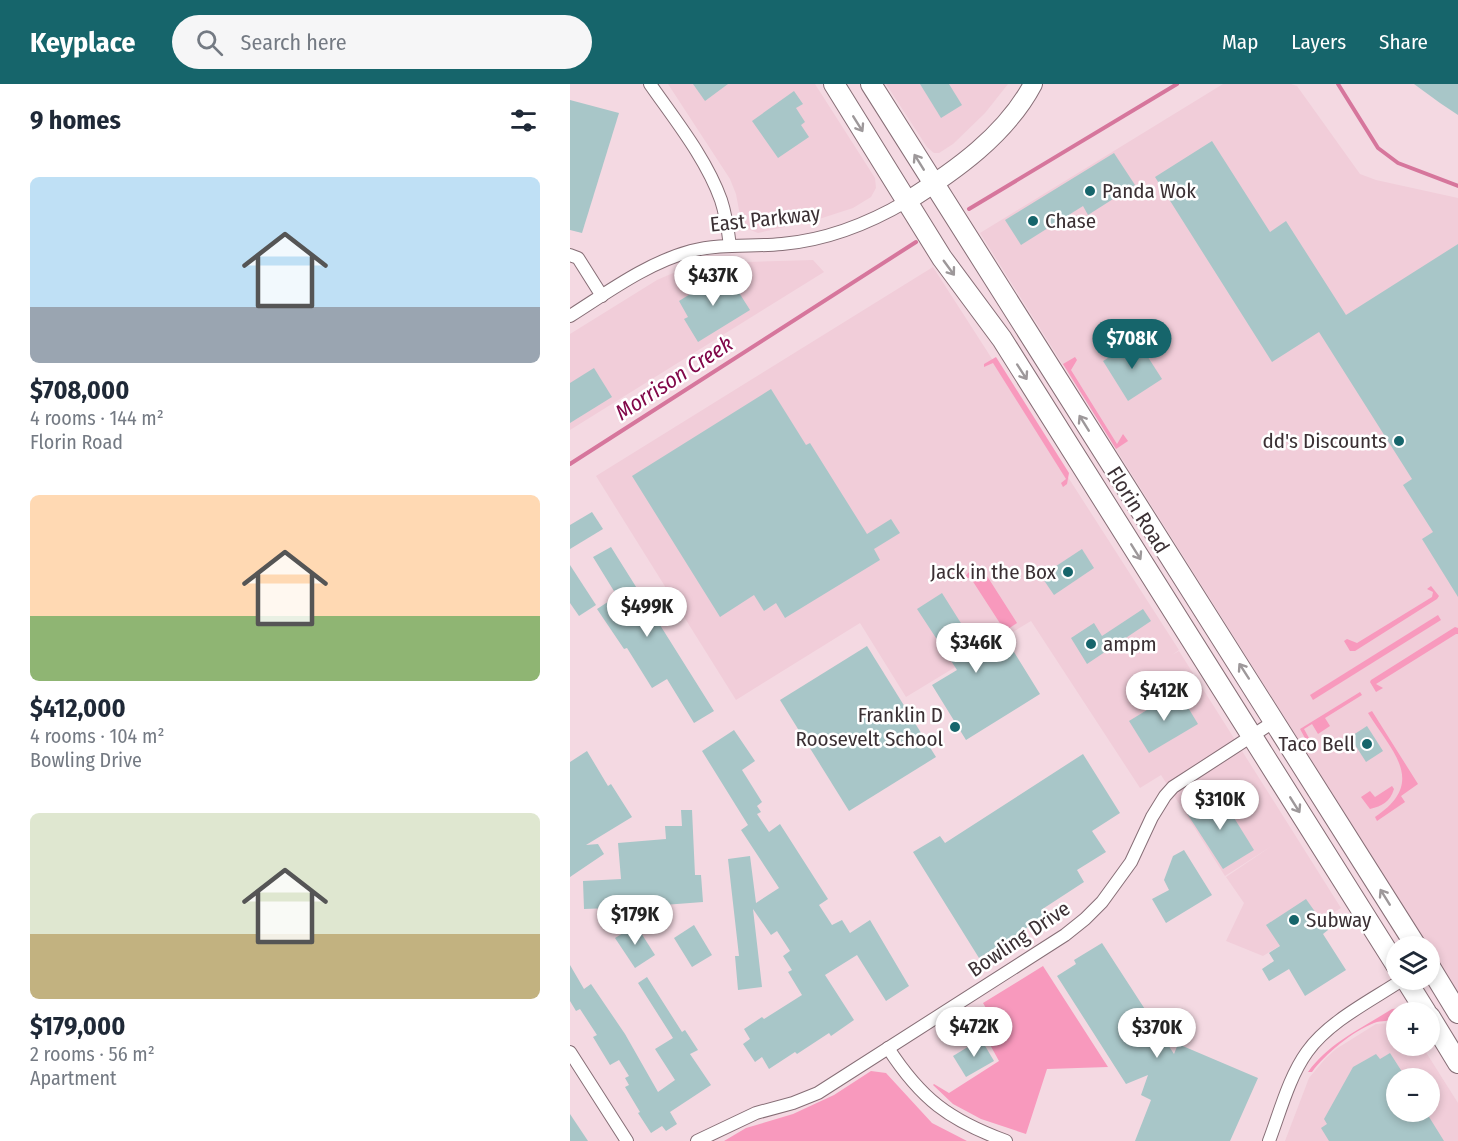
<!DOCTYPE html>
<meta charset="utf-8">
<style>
:root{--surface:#fff;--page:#f6f6f7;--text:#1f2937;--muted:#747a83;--accent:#16656b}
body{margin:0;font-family:"Fira Sans Condensed",sans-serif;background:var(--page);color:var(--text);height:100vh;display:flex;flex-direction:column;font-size:22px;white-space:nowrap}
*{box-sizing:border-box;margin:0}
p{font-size:20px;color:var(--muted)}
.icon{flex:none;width:33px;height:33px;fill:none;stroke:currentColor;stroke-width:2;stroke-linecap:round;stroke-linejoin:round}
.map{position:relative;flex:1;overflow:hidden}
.side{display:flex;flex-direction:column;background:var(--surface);width:570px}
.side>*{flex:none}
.buttons{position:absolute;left:816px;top:852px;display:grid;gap:12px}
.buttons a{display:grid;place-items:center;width:54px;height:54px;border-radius:50%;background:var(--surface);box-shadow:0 3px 9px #0003;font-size:30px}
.price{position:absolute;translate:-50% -51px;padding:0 14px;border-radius:21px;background:#fff;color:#222;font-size:20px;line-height:39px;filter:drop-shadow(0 2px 3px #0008)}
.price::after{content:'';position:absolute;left:50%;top:36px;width:18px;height:14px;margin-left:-9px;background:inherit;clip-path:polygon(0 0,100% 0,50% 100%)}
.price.selected{background:var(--accent);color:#fff}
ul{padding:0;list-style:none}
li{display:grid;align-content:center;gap:12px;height:318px;padding:0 30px}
li span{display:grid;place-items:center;height:186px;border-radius:9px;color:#555}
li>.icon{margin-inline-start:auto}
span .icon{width:108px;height:108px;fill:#fffc;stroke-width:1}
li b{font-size:26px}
h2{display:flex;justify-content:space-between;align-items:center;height:72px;padding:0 30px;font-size:26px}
header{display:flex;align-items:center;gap:36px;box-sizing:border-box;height:84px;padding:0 30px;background:var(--accent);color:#fff}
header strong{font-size:28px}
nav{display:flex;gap:33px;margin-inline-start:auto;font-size:21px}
.search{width:420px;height:54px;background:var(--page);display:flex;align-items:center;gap:15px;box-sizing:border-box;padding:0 21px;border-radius:33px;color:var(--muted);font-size:22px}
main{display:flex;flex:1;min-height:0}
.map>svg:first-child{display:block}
.built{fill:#f1cdd9;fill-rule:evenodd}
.green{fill:#f899bd}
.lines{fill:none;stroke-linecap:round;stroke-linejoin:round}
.stream{stroke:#d6769c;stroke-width:4}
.building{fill:#a8c6c8}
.street-casing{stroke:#866e76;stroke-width:14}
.secondary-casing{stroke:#866e76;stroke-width:20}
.primary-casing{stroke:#866e76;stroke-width:22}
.street{stroke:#fff;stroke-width:12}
.secondary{stroke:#fff;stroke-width:18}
.primary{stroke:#fff;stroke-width:20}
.oneway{stroke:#9d989a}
.poi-dot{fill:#16656b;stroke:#fff;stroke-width:2}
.labels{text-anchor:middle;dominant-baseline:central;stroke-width:5;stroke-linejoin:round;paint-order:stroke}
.poi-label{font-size:21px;fill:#3b3034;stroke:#fff;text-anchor:start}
.street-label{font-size:21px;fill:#3b3034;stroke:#fff}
.water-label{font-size:22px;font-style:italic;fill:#810749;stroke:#fff}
</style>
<header>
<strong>Keyplace</strong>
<div class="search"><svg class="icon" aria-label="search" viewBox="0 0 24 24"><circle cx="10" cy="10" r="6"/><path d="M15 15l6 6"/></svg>Search here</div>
<nav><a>Map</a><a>Layers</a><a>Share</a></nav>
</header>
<main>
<section class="side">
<h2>9 homes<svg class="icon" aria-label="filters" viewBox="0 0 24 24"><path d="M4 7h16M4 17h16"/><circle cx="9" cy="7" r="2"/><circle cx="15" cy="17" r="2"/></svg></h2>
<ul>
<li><span style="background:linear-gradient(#bfe0f5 70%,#9aa5b1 0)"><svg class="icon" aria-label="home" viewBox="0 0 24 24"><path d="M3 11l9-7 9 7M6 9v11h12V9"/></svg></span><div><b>$708,000</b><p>4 rooms · 144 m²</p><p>Florin Road</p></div></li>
<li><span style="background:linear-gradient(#ffd9b3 65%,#8fb573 0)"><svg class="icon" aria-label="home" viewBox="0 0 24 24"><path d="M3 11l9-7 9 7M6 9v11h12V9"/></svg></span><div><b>$412,000</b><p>4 rooms · 104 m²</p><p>Bowling Drive</p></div></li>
<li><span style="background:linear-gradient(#dfe7d0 65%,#c2b280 0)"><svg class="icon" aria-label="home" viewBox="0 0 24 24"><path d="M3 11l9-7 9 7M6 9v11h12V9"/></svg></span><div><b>$179,000</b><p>2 rooms · 56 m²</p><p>Apartment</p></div></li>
</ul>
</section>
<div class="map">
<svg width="888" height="1057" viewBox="0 0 888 1057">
<rect width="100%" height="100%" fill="#f4d9e2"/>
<g class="built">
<polygon points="98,0 245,0 305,94 306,104 301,113 283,124 246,136 188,149 178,145 171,137 166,110 160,95"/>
<polygon points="316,0 438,0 415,29 383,60 369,69 364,69 357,63"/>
<polygon points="653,0 721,0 727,2 790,90 806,96 888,114 888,909 410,149"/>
<polygon points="243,176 254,188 0,346 0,250 87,196 110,186 139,179"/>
<polygon points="363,183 609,566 602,571 609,567 771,824 693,872 656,857 674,819 656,793 703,761 655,792 591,691 570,704 461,537 336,613 290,539 166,616 26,392"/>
<path d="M826,935V962H852L888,1019V1057H715L739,994L755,975L766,965L806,940L821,939ZM826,994H860V1028H826Z"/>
</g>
<g class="green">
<polygon points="426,273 499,389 497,400 493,403 491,399 496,395 423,279 414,283 414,280"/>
<polygon points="505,273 507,276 501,286 547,360 553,350 558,357 546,365 493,280"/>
<polygon points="410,481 447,539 435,547 400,493 391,498 398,489"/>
<polygon points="861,502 869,512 867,515 785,567 780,567 774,557 777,555 787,559 862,513 863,508 857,505"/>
<polygon points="868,531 871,536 743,616 740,611"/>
<polygon points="885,543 888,544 888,550 886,550 806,600 813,604 806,608 800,598 801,596"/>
<polygon points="790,608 792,611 755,634 760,642 748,650 742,640 734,645 739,654 736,656 730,645"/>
<path d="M802,627L848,700L831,712L835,718L807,737L805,733C857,698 823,669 798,629Z"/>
<path d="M822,702L824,705C820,718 812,722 800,725L791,713L800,707L805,713Z"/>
<polygon points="473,882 538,983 477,985 456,1050 411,1035 383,1020 363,1001 364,1000 379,1009 429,977 418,957 430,948 413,919"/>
<path d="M830,924L839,928H826V934C819,938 812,936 804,939C783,947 755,970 742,988H738C759,959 792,944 822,925Z"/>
<polygon points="301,987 316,989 362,1039 397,1057 154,1057 176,1044 223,1030 264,1011"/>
</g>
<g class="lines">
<g class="stream">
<polyline points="768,0 808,64 828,79 888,102"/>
<polyline points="399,125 607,0"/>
<polyline points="0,380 346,158"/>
</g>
</g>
<g class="building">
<polygon points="123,0 158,0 135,17"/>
<polygon points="350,0 379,0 392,21 371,34"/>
<polygon points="844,0 888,0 888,31 870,19"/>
<polygon points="224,7 233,20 226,24 235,38 231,41 239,53 208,74 182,37"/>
<polygon points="0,16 49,29 12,149 0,146"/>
<polygon points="642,57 700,148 716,137 776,231 888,160 888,513 852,455 863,448 833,401 842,395 749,248 702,278 585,93"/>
<polygon points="544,69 565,101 518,131 513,122 451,161 435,136"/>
<polygon points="156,188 180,226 128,258 114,235 118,233 109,217"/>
<polygon points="567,256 592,295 558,317 533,277"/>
<polygon points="24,284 42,313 0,339 0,299"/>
<polygon points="201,305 236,361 240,359 297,450 321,435 330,449 304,465 310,476 215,534 206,519 194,527 184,511 150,533 62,392"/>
<polygon points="22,428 33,445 0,465 0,441"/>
<polygon points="41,463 144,627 124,639 97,595 82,604 57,564 54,565 27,525 47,512 23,473"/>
<polygon points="512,465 524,484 484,511 471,492"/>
<polygon points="0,481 26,521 9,532 0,519"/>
<polygon points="372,509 411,571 436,555 470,610 396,656 362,601 387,586 347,525"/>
<polygon points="573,525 581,537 517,580 501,554 524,539 532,552"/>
<polygon points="297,562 366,673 279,727 210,616"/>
<polygon points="608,607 628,640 579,669 559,637"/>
<polygon points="797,642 813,667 796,678 780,653"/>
<polygon points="164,646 185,677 172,686 192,718 187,722 191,728 187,730 199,748 210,740 258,815 249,821 262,841 272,836 280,849 300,836 339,902 316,917 287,871 255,891 284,936 261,952 259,949 227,970 225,968 199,985 192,973 185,978 173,960 180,955 174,945 192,933 194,935 232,911 218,888 222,886 213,872 220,867 207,847 201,851 183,825 192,903 168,906 165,872 169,872 158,775 180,772 186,819 209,804 171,746 178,741 132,667"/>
<polygon points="17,667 38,702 41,700 62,733 16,761 28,760 34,770 0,793 0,678"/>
<polygon points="513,670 550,729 522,747 536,768 507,786 514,798 471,826 475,832 409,874 343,768 370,752 375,759"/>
<polygon points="648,708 684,766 653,785 616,728"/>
<polygon points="111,726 122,726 125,791 131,791 133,818 68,823 14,825 13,797 51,795 48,759 96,755 95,742 112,742"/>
<polygon points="614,766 642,811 596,839 582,815 599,806 594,796 603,772"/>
<polygon points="736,815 758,846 753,850 776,886 735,912 719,885 699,897 692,885 704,877 699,869 710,862 696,841"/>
<polygon points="66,841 85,871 65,884 45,854"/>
<polygon points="124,841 142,871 122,883 104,854"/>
<polygon points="532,859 604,970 608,960 688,994 660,1057 565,1057 581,1016 571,1011 578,991 556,1000 487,892 506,880 504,876"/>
<polygon points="0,881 14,905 21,900 55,950 88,1008 105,996 85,965 103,954 68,899 77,893 112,948 115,946 128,966 120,970 141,1001 100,1028 107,1040 96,1047 92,1042 81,1049 68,1029 70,1028 55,1003 59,1001 55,994 59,992 49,976 40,981 23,953 27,951 10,925 6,927 0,917"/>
<polygon points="411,955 424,977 396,993 383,972"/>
<polygon points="820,969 836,994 826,994 826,1028 856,1028 874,1057 759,1057 751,1044 757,1040 754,1035 783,983 806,970 810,975"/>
<polygon points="0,1030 18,1057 0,1057"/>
</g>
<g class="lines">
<g class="street-casing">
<g id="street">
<path d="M80,0C105,36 136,74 151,116C156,131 158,146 160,162"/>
<polyline points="0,171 8,174 32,212"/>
<path d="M0,232C38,208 77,179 121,167C151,159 182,163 212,160C258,156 298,140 337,117"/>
<path d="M318,964C351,1015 379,1036 436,1057"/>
<polyline points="0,968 57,1057"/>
<polyline points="127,1057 186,1029 223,1019 248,1009 495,851 515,835 532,818 561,778 582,733 595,712 603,703 705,637"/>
<path d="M699,1057C710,1028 719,993 737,968C759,937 802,916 832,896"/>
</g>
</g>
<g class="secondary-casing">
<path id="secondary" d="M337,117C385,87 436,51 463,0"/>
</g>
<g class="primary-casing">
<g id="primary">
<polyline points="264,0 372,174 432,255 826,881"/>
<polyline points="301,0 846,862"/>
<polyline points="860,883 888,929"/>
<polyline points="836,896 856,928"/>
<polyline points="860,933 888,979"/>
</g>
</g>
<use href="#street" class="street"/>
<use href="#secondary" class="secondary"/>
<use href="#primary" class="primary"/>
</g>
<defs><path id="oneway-shaft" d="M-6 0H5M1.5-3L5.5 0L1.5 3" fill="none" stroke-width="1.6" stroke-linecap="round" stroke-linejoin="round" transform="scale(1.5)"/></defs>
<g class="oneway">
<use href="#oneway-shaft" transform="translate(288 40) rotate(58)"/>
<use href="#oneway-shaft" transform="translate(349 78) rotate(-122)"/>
<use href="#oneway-shaft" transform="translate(379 184) rotate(54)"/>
<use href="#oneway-shaft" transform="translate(452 288) rotate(57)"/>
<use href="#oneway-shaft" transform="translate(514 339) rotate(-122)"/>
<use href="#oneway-shaft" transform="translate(566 468) rotate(58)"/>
<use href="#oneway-shaft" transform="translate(674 587) rotate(-123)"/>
<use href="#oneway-shaft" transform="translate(725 721) rotate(58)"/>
<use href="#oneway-shaft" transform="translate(815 813) rotate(-122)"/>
</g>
<g class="poi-dot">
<circle cx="520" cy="107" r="6"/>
<circle cx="463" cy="137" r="6"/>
<circle cx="829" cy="357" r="6"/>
<circle cx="498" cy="488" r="6"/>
<circle cx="521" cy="560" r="6"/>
<circle cx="385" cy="643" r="6"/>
<circle cx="797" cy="660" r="6"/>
<circle cx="724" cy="836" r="6"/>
</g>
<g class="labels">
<g class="poi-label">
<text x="532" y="107">Panda Wok</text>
<text x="475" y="137">Chase</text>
<text x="817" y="357" text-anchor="end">dd's Discounts</text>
<text x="486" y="488" text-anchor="end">Jack in the Box</text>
<text x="533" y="560">ampm</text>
<text x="373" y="631" text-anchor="end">Franklin D<tspan x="373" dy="24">Roosevelt School</tspan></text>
<text x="785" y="660" text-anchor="end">Taco Bell</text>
<text x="736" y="836">Subway</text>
</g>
<g class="street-label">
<text transform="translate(195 135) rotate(-6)">East Parkway</text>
<text transform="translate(568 426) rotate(58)">Florin Road</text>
<text transform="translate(449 855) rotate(-34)">Bowling Drive</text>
</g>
<g class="water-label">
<text transform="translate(104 294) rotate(-33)">Morrison Creek</text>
</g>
</g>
</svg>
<div class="buttons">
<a><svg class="icon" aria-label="layers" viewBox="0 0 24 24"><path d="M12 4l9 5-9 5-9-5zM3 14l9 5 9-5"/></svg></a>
<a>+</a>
<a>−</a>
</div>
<b class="price" style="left:143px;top:223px">$437K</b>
<b class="price selected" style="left:562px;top:286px">$708K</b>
<b class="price" style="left:77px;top:554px">$499K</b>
<b class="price" style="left:406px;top:590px">$346K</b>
<b class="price" style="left:594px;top:638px">$412K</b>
<b class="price" style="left:650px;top:747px">$310K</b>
<b class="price" style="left:65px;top:862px">$179K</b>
<b class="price" style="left:404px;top:974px">$472K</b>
<b class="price" style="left:587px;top:975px">$370K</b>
</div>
</main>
